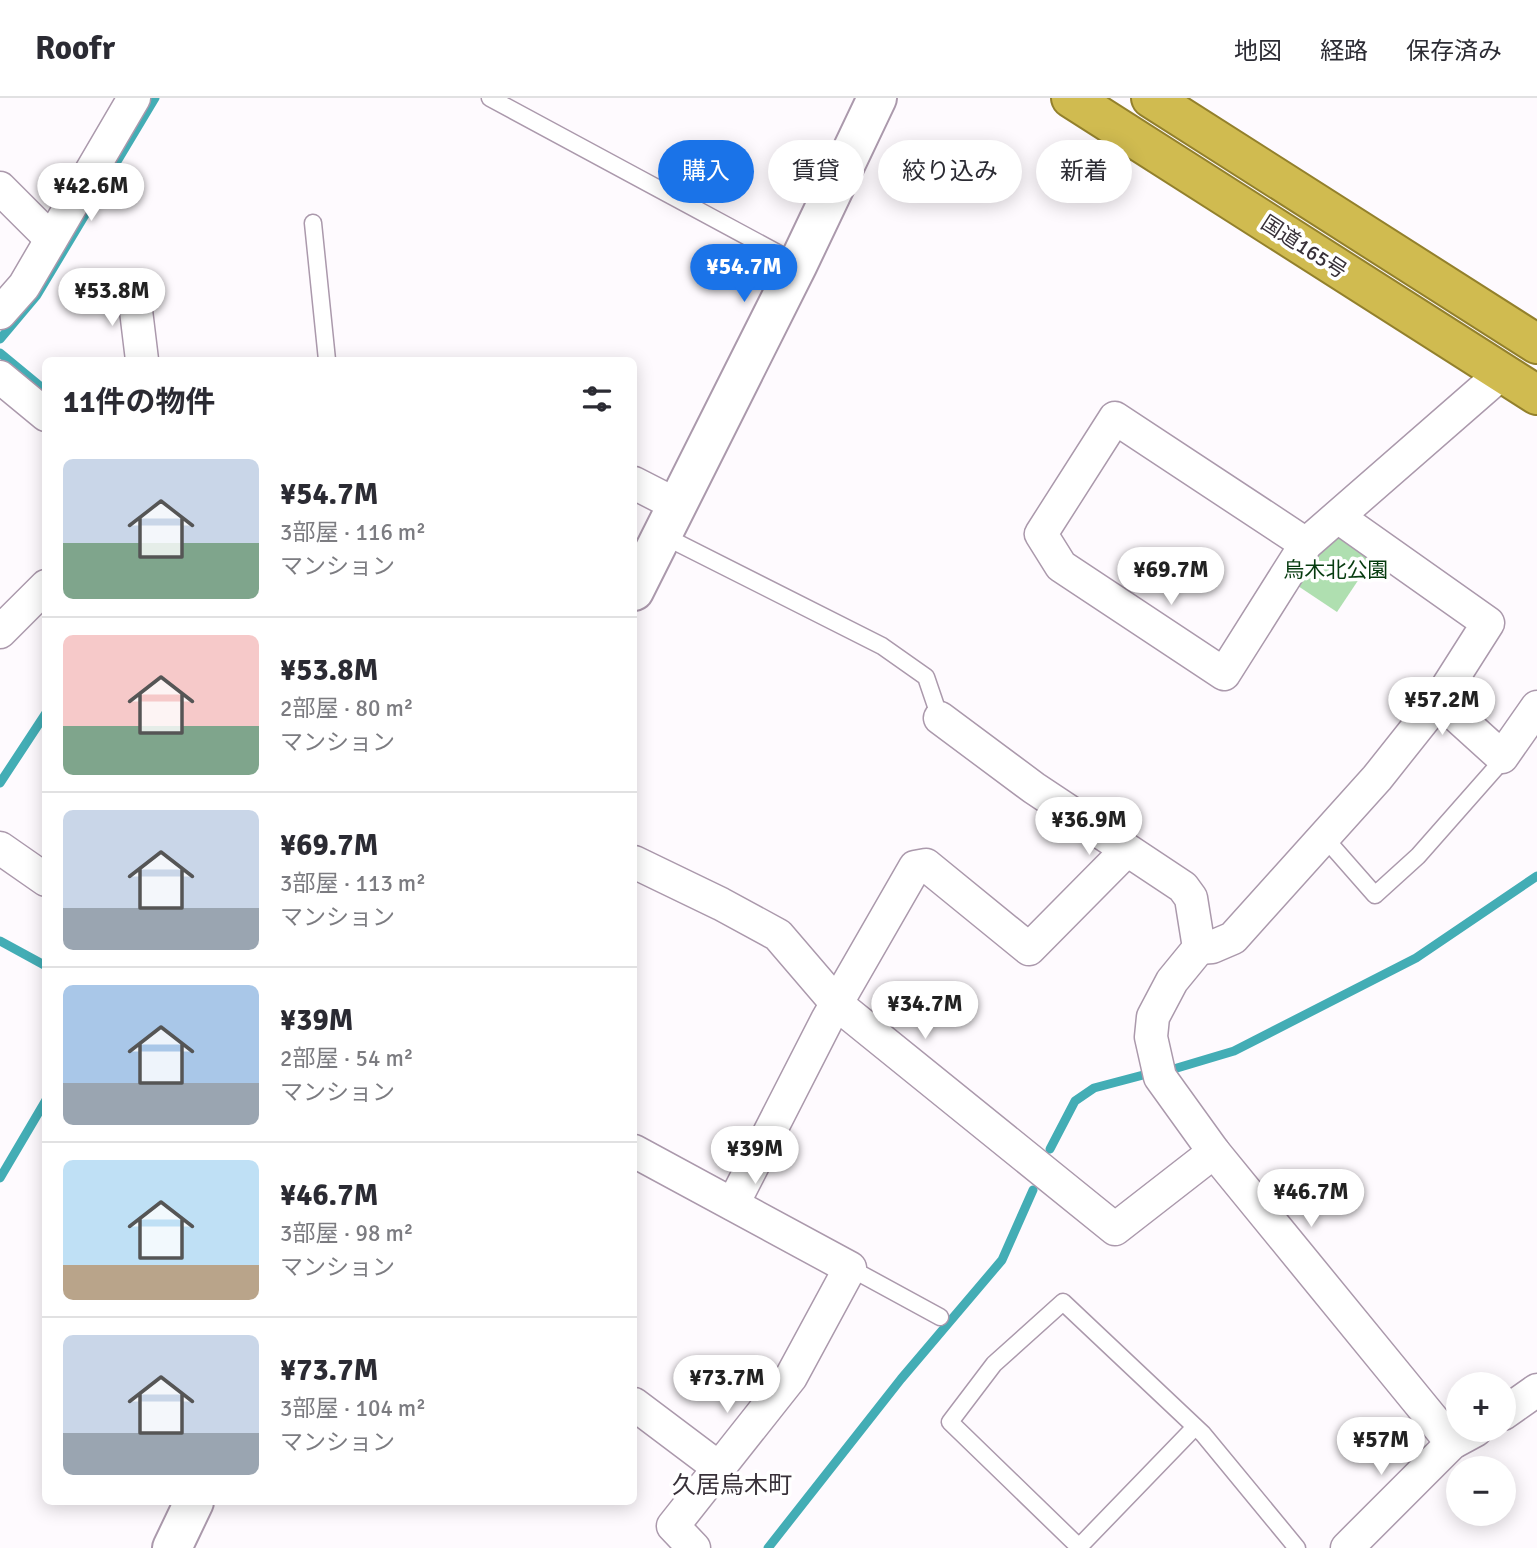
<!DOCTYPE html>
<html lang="ja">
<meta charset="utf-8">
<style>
:root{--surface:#fff;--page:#f7f7f7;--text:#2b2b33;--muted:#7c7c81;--line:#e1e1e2;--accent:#1a73e8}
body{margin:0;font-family:Signika,"Noto Sans JP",sans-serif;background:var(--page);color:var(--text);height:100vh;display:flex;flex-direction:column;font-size:26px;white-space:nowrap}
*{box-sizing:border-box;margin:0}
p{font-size:23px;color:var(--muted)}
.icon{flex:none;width:38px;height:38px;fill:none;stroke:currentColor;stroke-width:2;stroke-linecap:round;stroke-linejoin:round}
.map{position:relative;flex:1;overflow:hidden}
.sheet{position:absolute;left:42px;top:259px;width:595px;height:1148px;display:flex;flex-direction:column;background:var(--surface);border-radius:10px;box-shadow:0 4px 18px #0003}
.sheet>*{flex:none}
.guide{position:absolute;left:658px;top:42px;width:665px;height:63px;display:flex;gap:14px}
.buttons{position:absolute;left:1446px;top:1274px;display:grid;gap:14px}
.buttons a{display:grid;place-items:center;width:70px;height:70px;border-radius:50%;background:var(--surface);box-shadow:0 4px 18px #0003;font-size:35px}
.price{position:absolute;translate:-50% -60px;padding:0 16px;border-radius:24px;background:#fff;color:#222;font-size:23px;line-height:46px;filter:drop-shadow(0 2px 4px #0008)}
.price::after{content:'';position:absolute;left:50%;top:42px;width:21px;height:16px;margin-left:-10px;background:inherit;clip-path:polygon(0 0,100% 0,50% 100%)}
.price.active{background:var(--accent);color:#fff}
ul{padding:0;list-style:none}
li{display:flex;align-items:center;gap:21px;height:175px;padding:0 21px}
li+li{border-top:2px solid var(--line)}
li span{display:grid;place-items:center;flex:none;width:196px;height:140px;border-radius:10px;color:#555}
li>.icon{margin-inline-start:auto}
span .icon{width:84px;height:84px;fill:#fffc;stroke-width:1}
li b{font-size:30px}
h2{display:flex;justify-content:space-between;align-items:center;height:84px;padding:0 21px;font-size:30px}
.pill{padding:0 24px;border-radius:32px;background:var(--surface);box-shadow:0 4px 18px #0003;font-size:24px;line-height:63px}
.pill.active{background:var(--accent);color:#fff}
header{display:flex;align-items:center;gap:42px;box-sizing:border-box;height:98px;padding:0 35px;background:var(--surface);border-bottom:2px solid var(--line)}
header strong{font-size:33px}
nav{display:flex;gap:38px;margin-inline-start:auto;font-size:24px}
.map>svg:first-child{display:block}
.green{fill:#afdfb0}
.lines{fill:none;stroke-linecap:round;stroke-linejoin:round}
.stream{stroke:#43adb5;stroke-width:9}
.service-casing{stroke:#ab99ac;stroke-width:19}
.minor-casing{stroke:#ab99ac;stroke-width:35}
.tertiary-casing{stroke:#ab99ac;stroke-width:42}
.trunk-casing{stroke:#93802c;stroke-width:42}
.service{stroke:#fff;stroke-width:16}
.minor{stroke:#fff;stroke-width:32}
.tertiary{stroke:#fff;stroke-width:38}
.trunk{stroke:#d0bb50;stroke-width:38}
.labels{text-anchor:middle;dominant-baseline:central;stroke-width:7;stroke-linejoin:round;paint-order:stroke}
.street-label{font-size:21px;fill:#383139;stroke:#fff}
.park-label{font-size:21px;fill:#063b0f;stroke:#fff}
.quarter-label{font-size:24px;fill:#383139;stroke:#fff}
</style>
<header>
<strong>Roofr</strong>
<nav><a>地図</a><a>経路</a><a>保存済み</a></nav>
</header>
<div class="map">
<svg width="1537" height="1450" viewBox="0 0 1537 1450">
<rect width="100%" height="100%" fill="#fefafe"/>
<polygon class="green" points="1350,437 1375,457 1337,514 1298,488 1328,442"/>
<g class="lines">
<g class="stream">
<polyline points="0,241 37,197 155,0"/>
<polyline points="0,255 46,293"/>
<polyline points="0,685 46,615"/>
<polyline points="0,843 46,868"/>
<polyline points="1177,970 1234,953 1416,860 1537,778"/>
<polyline points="1050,1051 1075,1003 1094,990 1147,976"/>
<polyline points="0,1080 46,1002"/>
<polyline points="768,1450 901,1281 1002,1162 1033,1092"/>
</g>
<g class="service-casing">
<g id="service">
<polyline points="490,0 798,166"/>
<polyline points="313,125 327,262"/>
<polyline points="662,437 882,548 926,579 940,620"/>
<polyline points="1324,739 1375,797 1418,758 1500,665 1502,659"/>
<polyline points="850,1170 940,1219"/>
<polyline points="1079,1449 950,1324 994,1266 1063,1204 1203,1336 1297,1450"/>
<polyline points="1078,1450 1195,1329"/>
</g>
</g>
<g class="minor-casing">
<g id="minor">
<polyline points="0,90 51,141"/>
<polyline points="134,196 142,262"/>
<polyline points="0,215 24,188 134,0"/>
<polyline points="0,279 46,317"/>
<polyline points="634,385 677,407"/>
<polyline points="1306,446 1115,320 1041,436 1061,468 1224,576 1306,446 1502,275"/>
<polyline points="0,534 46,488"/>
<polyline points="1439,602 1502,659 1537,609"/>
<polyline points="940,620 1034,690 1183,789 1191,800 1199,850 1172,883 1153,919 1151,939 1160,979 1214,1054 1452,1345"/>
<polyline points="0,750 46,782"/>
<polyline points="634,764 721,806 778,837 838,907 1115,1131 1214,1054"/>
<polyline points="1199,850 1212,849 1233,840 1377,680 1439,602 1488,525 1338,419"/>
<polyline points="634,1053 850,1170 791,1279 673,1428 694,1450"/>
<polyline points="733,1106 827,922 915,769 926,767 1029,851 1126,753"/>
<polyline points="634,1306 719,1370"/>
<polyline points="1503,1316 1537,1292"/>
<polyline points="1347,1450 1452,1345 1476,1332"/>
</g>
</g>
<g class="tertiary-casing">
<g id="tertiary">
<polyline points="634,493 798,166 877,0"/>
<polyline points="172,1450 194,1404"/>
</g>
</g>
<g class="trunk-casing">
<g id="trunk">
<polyline points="1071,0 1537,297"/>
<polyline points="1151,0 1537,246"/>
</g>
</g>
<use href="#service" class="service"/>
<use href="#minor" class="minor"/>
<use href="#tertiary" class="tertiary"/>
<use href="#trunk" class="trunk"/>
</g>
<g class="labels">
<g class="street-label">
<text transform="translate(1304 149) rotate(33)">国道165号</text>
</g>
<g class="park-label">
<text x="1336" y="472">烏木北公園</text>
</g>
<g class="quarter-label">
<text x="732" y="1387">久居烏木町</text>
</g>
</g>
</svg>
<div class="buttons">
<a>+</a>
<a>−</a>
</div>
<b class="price" style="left:91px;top:125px">¥42.6M</b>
<b class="price active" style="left:744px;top:206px">¥54.7M</b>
<b class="price" style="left:112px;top:230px">¥53.8M</b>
<b class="price" style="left:1171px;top:509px">¥69.7M</b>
<b class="price" style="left:1442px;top:639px">¥57.2M</b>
<b class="price" style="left:1089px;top:759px">¥36.9M</b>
<b class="price" style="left:925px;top:943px">¥34.7M</b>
<b class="price" style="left:755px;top:1088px">¥39M</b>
<b class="price" style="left:1311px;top:1131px">¥46.7M</b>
<b class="price" style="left:727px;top:1317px">¥73.7M</b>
<b class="price" style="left:1381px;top:1379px">¥57M</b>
<div class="guide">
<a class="pill active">購入</a>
<a class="pill">賃貸</a>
<a class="pill">絞り込み</a>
<a class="pill">新着</a>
</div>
<section class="sheet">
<h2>11件の物件<svg class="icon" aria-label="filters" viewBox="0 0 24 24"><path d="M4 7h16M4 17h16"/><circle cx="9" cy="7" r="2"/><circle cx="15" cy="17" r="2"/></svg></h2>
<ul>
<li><span style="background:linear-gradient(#c9d6e8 60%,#7fa58c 0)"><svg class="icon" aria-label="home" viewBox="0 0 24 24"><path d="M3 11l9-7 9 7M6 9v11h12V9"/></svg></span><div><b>¥54.7M</b><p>3部屋 · 116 m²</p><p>マンション</p></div></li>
<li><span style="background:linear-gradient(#f6c9c9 65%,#7fa58c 0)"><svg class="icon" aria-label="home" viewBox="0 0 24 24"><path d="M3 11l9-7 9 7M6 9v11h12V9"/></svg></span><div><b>¥53.8M</b><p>2部屋 · 80 m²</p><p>マンション</p></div></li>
<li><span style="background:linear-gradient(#c9d6e8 70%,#9aa5b1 0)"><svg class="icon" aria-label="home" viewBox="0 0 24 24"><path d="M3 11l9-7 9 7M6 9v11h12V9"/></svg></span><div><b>¥69.7M</b><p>3部屋 · 113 m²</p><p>マンション</p></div></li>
<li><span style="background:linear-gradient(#a9c7e8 70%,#9aa5b1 0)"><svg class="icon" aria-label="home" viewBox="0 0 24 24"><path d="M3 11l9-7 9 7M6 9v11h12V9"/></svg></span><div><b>¥39M</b><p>2部屋 · 54 m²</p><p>マンション</p></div></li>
<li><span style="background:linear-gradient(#bfe0f5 75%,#b9a48a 0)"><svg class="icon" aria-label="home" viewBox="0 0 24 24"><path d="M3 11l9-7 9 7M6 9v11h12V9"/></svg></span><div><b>¥46.7M</b><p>3部屋 · 98 m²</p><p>マンション</p></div></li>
<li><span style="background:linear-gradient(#c9d6e8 70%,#9aa5b1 0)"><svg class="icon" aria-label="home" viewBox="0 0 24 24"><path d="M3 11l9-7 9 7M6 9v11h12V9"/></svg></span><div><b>¥73.7M</b><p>3部屋 · 104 m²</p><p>マンション</p></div></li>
</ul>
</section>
</div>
